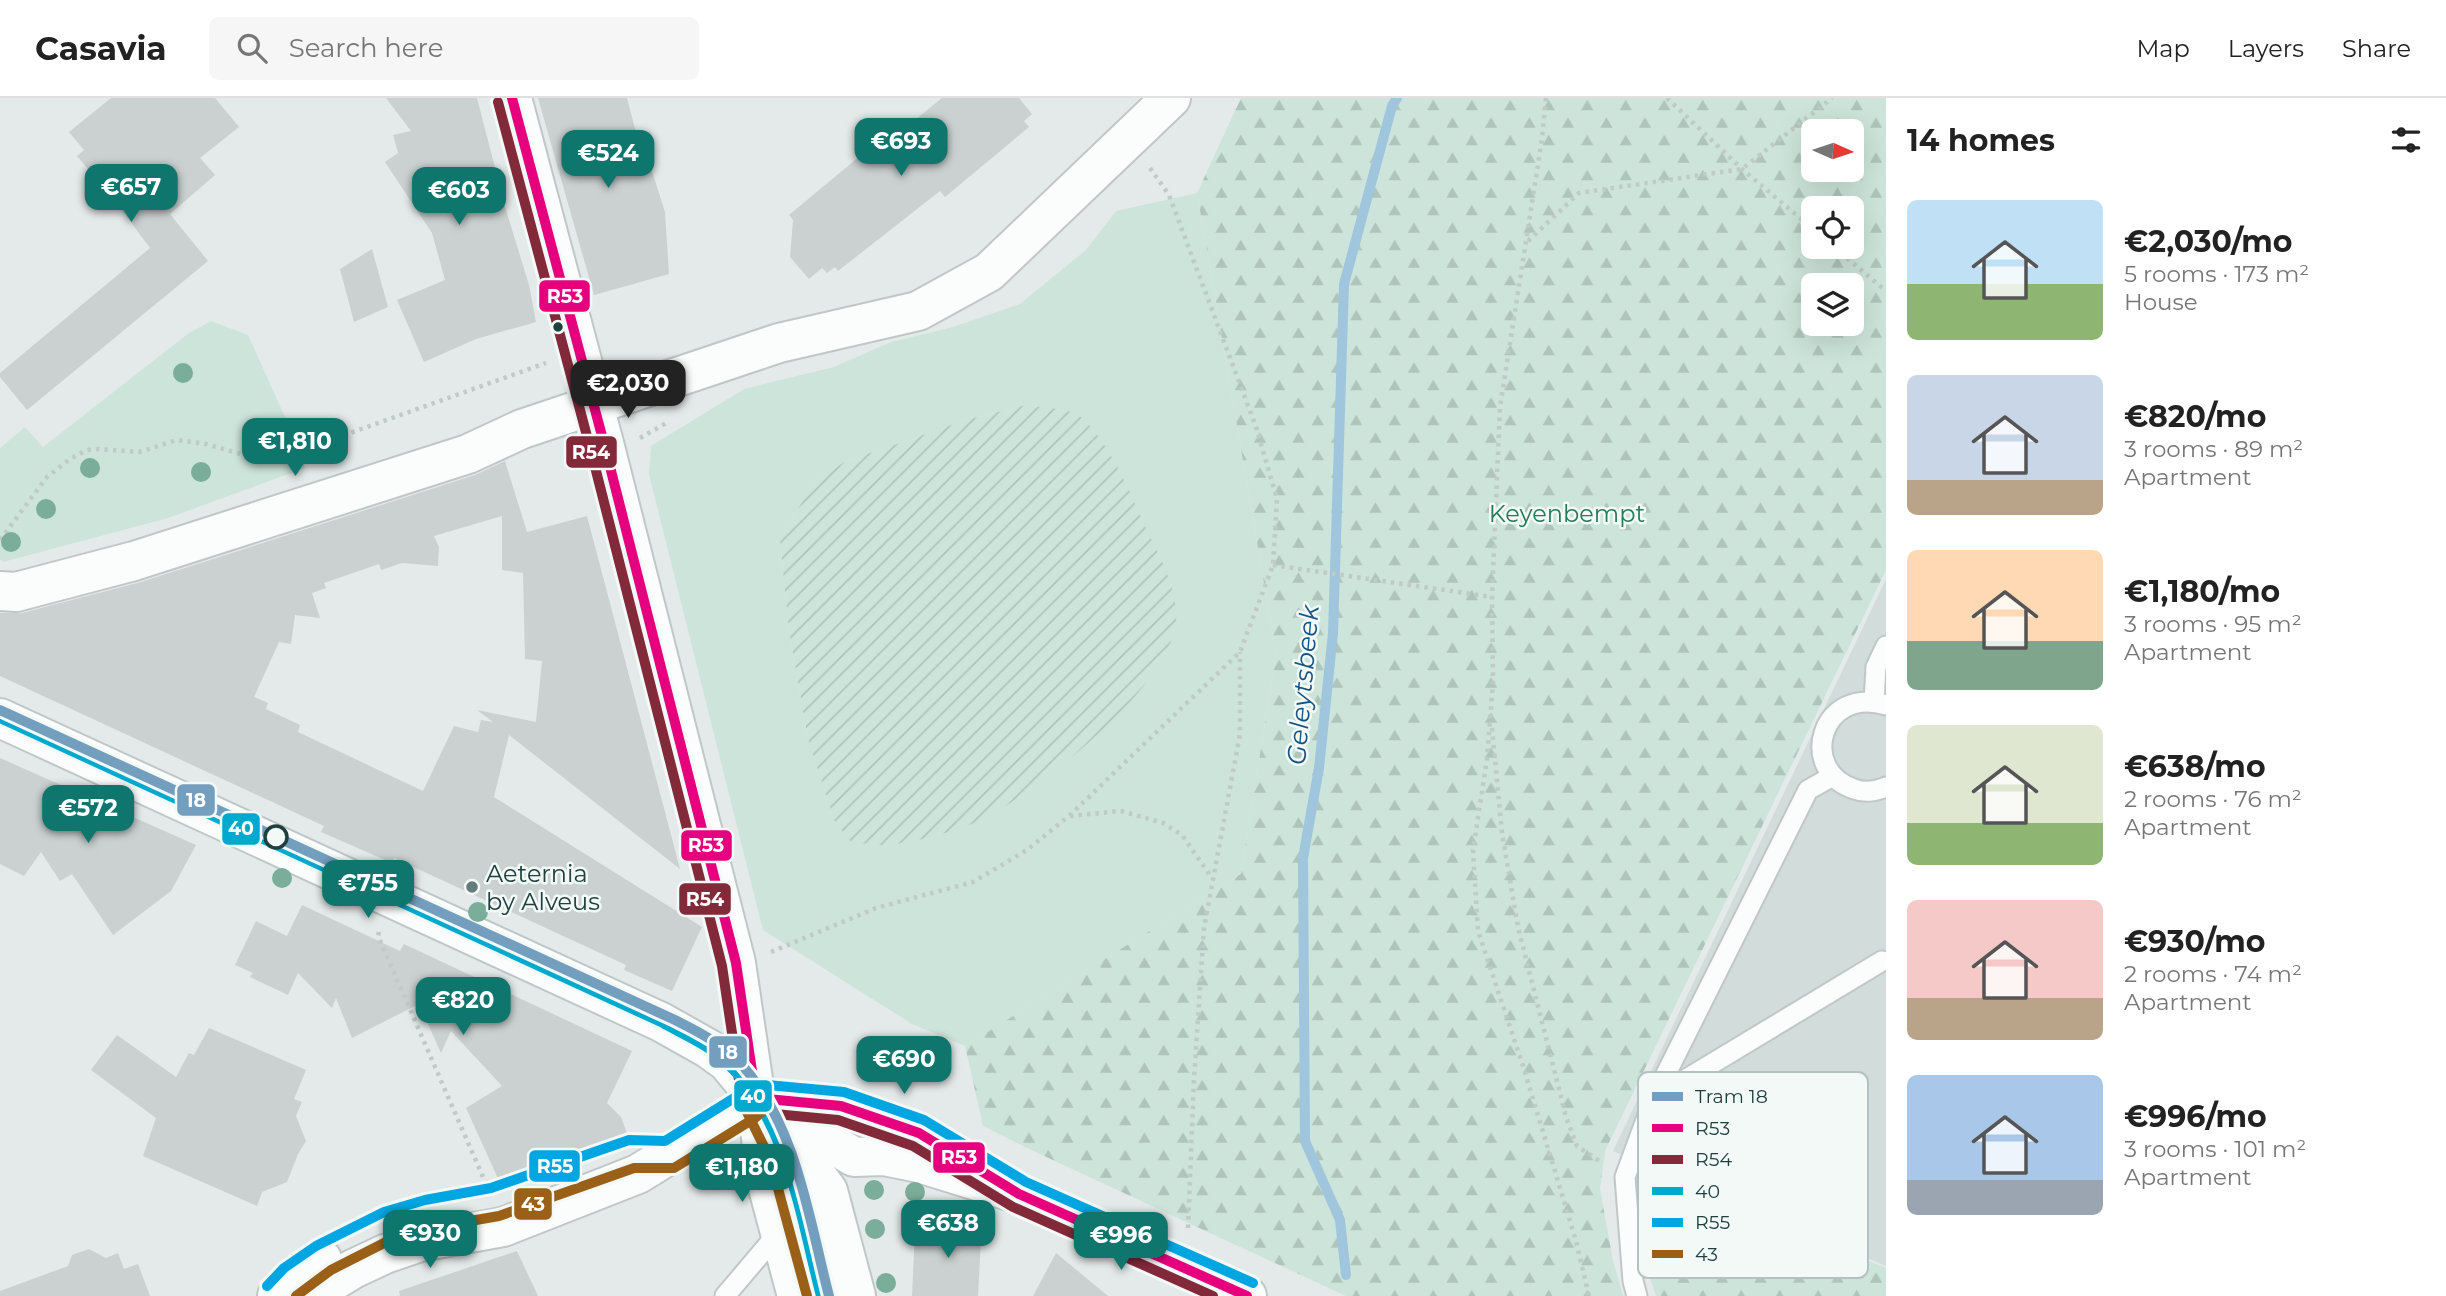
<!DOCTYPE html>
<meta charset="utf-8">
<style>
:root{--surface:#fff;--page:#f6f6f6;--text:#222;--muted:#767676;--line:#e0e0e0;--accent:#0f766e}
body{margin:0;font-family:Montserrat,sans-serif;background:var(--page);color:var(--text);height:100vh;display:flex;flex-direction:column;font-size:26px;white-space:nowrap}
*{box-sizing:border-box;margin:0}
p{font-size:23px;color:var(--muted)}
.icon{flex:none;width:38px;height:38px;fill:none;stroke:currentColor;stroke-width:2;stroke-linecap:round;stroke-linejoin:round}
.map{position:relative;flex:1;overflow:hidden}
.drawer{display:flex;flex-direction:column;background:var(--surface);width:560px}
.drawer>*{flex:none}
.needle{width:46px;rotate:93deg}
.tools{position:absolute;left:1801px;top:21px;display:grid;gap:14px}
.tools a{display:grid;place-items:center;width:63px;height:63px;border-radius:10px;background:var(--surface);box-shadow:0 7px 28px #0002;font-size:35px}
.price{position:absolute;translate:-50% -60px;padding:0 16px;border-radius:14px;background:var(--accent);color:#fff;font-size:23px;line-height:46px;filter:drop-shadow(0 2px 4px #0008)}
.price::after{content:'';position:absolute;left:50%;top:42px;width:21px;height:16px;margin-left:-10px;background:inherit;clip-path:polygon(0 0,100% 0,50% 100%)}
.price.on{background:#222;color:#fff}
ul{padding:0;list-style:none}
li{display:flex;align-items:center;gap:21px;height:175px;padding:0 21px}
li span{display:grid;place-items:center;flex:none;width:196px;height:140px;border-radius:10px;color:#555}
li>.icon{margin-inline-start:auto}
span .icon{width:84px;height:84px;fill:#fffc;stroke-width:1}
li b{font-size:30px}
h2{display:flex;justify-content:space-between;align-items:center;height:84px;padding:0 21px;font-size:30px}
header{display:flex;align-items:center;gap:42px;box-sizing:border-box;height:98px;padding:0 35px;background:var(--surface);border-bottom:2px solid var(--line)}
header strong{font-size:33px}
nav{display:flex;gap:38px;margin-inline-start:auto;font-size:24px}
.search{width:490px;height:63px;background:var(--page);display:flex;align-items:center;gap:18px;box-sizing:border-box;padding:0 24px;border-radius:10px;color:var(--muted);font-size:26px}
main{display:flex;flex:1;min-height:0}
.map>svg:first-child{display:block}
.built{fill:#d1dcdb}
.green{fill:#cce4da;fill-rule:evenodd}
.forest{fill:url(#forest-firs);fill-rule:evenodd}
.garden{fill:url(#garden-furrows)}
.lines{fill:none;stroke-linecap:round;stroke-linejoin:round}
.stream{stroke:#a0c6dd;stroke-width:10}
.building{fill:#cad1d0;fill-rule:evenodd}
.lane-casing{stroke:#c1c7c6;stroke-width:23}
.street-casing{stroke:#c1c7c6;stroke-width:42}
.secondary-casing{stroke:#bfc8c7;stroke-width:42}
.path{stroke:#c0cac9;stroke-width:4.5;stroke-dasharray:3.5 5;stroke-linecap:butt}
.lane{stroke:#fbfcfc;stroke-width:19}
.street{stroke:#fbfcfc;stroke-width:38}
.secondary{stroke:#fbfcfc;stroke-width:38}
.bus-1-casing{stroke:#f2f9f7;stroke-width:16}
.bus-2-casing{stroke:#f2f9f7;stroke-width:16}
.bus-3-casing{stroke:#f2f9f7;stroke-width:16}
.bus-4-casing{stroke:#f2f9f7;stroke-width:16}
.bus-5-casing{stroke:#f2f9f7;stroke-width:16}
.bus-1{stroke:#e6007e;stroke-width:10}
.bus-2{stroke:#822a3a;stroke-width:10}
.bus-3{stroke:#00a9ce;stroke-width:10}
.bus-4{stroke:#00a6e2;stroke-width:10}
.bus-5{stroke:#9b6018;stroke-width:10}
.tram-1-casing{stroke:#f2f9f7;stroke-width:16}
.tram-1{stroke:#749ebd;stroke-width:10}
.tree{fill:#7bad9b}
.bus-dot{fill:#1f403f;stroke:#f2f9f7;stroke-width:2.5}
.stop-dot{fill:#f2f9f7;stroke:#1f403f;stroke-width:3.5}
.poi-dot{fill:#647c7a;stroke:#f2f9f7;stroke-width:2.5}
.labels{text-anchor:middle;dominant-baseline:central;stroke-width:5;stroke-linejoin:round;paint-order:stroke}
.park-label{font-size:24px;fill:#257b5b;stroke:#f2f9f7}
.poi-label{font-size:24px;fill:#1f403f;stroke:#f2f9f7;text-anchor:start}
.water-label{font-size:26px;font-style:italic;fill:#135482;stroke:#f2f9f7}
.key{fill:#f2f9f7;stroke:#b3c2c0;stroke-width:2}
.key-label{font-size:19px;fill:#1f403f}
.line-badge{stroke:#f2f9f7;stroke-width:2.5}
.badge-label{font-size:19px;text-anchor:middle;font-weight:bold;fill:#fff}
</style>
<header>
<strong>Casavia</strong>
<div class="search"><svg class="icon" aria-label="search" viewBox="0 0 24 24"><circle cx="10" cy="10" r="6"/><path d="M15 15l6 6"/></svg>Search here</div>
<nav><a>Map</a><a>Layers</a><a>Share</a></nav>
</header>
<main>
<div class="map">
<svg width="1886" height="1198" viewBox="0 0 1886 1198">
<defs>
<pattern id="forest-firs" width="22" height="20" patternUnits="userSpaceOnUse" patternTransform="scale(1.75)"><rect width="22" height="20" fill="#cce4da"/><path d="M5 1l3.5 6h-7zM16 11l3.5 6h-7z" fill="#afc5bc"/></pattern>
<pattern id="garden-furrows" width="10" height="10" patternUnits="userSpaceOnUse" patternTransform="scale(1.75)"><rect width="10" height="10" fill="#cce4da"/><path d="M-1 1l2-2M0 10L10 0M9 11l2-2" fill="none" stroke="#afc5bc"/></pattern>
</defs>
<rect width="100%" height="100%" fill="#e4eae9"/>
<polygon class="built" points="1886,481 1886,1168 1613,1053"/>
<g class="green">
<path d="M1197,95L1276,555L1241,776L965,948L912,926L763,832L649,376L651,348L744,291L834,269L891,244L953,229L1020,206L1086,152L1116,113ZM1026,307C1041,310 1061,310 1075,316C1101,326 1135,406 1146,433L808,641L789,533L780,442L816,380L847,363L966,322Z"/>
<polygon points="211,223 248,237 285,319 305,370 168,420 3,464 0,461 0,350 25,329 43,349 189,235"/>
</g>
<g class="forest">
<path d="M1241,0H1886V472L1605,1053L1600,1091L1613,1163L1623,1198H1346L1029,1051L983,1028L965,948L1241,776L1276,555L1197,95ZM1813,33H1852V72H1813ZM1813,110H1852V149H1813ZM1813,187H1852V226H1813Z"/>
<path d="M1635,1066L1886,1170V1198H1656C1642,1156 1629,1111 1635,1066Z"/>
</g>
<path class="garden" d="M1026,307C1038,309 1068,311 1078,317C1100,331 1127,385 1137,410C1150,443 1180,487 1176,524C1169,590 1041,690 985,720C962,732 908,747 883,747C873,747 862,745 851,744L835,724L808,641L789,533L780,442L816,380L847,363L966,322Z"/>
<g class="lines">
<polyline class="stream" points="1346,1177 1340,1122 1305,1043 1303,760 1319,670 1333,535 1344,186 1392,8 1397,0"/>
</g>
<g class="building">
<polygon points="111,0 215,0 239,29 200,60 215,77 170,116 208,163 27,312 0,279 0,275 150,150 115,103 77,58 84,52 69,34"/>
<polygon points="386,0 477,0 506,112 529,187 536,224 476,241 424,264 397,202 445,182 432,135 385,64 398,55 393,37 411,33"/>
<polygon points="538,0 627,0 639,46 643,45 665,114 669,176 594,197"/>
<polygon points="942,0 1019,0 1032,16 1024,23 1029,29 945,99 940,93 838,173 835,169 827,175 822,170 809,181 790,159 793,122 789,117 884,38 888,44"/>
<polygon points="372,151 388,209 354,224 340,171"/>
<path d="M505,363L527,434L587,418L680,771L509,637L494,699L702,829L672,893L624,872L626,867L394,760L392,765L321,734L324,728L0,578V515H22L141,484L475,377ZM502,418V472L523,475L525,561L542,563L536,624L477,612L493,624L481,622L478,634L454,628L423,693L298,634L300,627L266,611L268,605L254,599L279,544L291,546L295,517L320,520L312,495L326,490L324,485L379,466L381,472L402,465L438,468L439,449L434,438Z"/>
<polygon points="0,660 196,747 171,793 113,837 72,776 60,783 41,754 24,778 0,766"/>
<polygon points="302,807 400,853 404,846 632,953 607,1005 621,1019 629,1041 596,1053 593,1048 564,1064 501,1087 466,1010 502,988 451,933 441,955 419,906 352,940 336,900 332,910 298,875 288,897 250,879 253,875 235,867 256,823 287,838"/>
<polygon points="209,930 306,972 294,1001 302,1004 296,1018 306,1043 298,1056 287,1084 262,1094 257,1108 143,1058 156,1020 91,972 117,937 176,979 189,955 194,957"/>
<polygon points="982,1122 978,1198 912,1198 915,1132"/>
<polygon points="89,1151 106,1160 118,1155 124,1171 138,1166 150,1198 0,1198 0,1193 68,1168 72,1157"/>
<polygon points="517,1153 538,1198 400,1198 399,1193"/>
<polygon points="1056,1155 1108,1198 1033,1198"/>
</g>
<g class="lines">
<g class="lane-casing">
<g id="lane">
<polyline points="1874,603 1876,569 1886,548"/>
<path d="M1886,607C1821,587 1797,672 1854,691C1864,695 1876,693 1886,689"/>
<polyline points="1655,1000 1882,863"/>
<polyline points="777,1044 783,1056 821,1198"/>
<polyline points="725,1198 769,1146 782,1142"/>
<polyline points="1637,1198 1633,1183 1625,1079 1654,1000 1808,692 1833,678"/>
</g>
</g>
<g class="street-casing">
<g id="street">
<polyline points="0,493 16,494 134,463 468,356 522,331 779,245 918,213 989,174 1171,0"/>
<polyline points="760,1002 854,1059 884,1058 919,1065 1019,1096 1247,1198"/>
<polyline points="770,1002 841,1008 919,1035 969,1066"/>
<polyline points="277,1198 293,1181 322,1161"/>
<polyline points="309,1198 353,1171 385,1156 420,1144 503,1129 638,1076 748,1008 756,1000"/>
</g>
</g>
<g class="secondary-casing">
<g id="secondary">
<polyline points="512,0 606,353 736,865 760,1029 764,1075 797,1198"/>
<polyline points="0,620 661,924 709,951 727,964 782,1030 828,1093 856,1198"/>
</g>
</g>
<g class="path">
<polyline points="1546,0 1542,41 1500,309 1492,499 1493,584 1487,661 1473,752 1478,833 1524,971 1576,1143 1589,1198"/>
<polyline points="1667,0 1742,71 1813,131"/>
<polyline points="1528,143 1579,95 1742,71 1832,0"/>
<polyline points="1834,149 1886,193"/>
<polyline points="640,340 668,324"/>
<polyline points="0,442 47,379 70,361 87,352 99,351 139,354 177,342 206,346 241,356 283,359 546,265"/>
<polyline points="1273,467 1492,499"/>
<polyline points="1492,630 1502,735 1518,829 1566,1019 1577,1048 1601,1064"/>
<polyline points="1070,718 1121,713 1163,725 1182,737 1212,780"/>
<polyline points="379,834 378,838 483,1079 492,1094"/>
<polyline points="771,854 876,810 973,784 1027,752 1069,718 1240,554 1273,467 1277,401 1256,329 1169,97 1150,70"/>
<polyline points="1188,1130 1194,981 1204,830 1240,636 1240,554"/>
</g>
<use href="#lane" class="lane"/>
<use href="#street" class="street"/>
<use href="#secondary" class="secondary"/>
<g class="bus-1-casing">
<g id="bus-1">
<polyline points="512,0 606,353 736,865 756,1000"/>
<polyline points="756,1000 841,1008 919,1035 1019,1096 1247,1198"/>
</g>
</g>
<g class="bus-2-casing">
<g id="bus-2">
<polyline points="498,4 592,357 722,868 742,1002"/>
<polyline points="755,1014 838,1022 913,1048 1013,1109 1213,1198"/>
</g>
</g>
<g class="bus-3-casing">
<path id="bus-3" d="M0,620L661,924C682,936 707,946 725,963C788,1023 800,1118 821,1198"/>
</g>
<g class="bus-4-casing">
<g id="bus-4">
<polyline points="757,986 844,994 924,1022 1026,1084 1253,1185"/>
<polyline points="267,1188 284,1170 316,1148 384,1114 425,1102 491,1090 629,1042 665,1043 739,997 746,990"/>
</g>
</g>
<g class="bus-5-casing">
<g id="bus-5">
<polyline points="743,1006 770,1061 807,1198"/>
<polyline points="296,1198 331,1172 394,1140 430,1130 499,1118 634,1070 674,1070 755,1020 766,1010"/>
</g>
</g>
<use href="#bus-1" class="bus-1"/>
<use href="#bus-2" class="bus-2"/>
<use href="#bus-3" class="bus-3"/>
<use href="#bus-4" class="bus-4"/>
<use href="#bus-5" class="bus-5"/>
<g class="tram-1-casing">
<path id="tram-1" d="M0,612L675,922C699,934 724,947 742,967C797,1029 809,1121 829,1198"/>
</g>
<use href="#tram-1" class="tram-1"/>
</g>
<g class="tree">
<circle cx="183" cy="275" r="10"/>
<circle cx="90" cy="370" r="10"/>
<circle cx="201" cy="374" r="10"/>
<circle cx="46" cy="411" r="10"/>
<circle cx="11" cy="444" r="10"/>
<circle cx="282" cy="780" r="10"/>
<circle cx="478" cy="814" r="10"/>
<circle cx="874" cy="1092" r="10"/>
<circle cx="915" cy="1094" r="10"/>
<circle cx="875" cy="1131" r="10"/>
<circle cx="886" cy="1185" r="10"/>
</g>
<circle class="bus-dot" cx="558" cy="229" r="6"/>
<circle class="stop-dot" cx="276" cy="739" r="11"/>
<circle class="poi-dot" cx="472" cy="789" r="7"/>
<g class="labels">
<g class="park-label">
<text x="1567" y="415">Keyenbempt</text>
</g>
<g class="poi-label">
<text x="486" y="775">Aeternia<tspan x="486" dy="28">by Alveus</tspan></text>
</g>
<g class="water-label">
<text transform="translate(1303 587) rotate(-85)">Geleytsbeek</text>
</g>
</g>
<rect x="1638" y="974" width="230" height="206" rx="10" class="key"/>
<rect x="1652" y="994" width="31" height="9" fill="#749ebd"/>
<rect x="1652" y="1026" width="31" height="8" fill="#e6007e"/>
<rect x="1652" y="1057" width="31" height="9" fill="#822a3a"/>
<rect x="1652" y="1089" width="31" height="8" fill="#00a9ce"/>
<rect x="1652" y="1120" width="31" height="9" fill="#00a6e2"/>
<rect x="1652" y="1152" width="31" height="8" fill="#9b6018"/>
<g class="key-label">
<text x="1695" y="1005">Tram 18</text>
<text x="1695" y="1037">R53</text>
<text x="1695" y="1068">R54</text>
<text x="1695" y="1100">40</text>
<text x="1695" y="1131">R55</text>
<text x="1695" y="1163">43</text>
</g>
<g class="line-badge">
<rect x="538" y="181" width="53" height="34" rx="7" fill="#e6007e"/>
<rect x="565" y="337" width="53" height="34" rx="7" fill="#822a3a"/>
<rect x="176" y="685" width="40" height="34" rx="7" fill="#749ebd"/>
<rect x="221" y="714" width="40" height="34" rx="7" fill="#00a9ce"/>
<rect x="680" y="731" width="53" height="33" rx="7" fill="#e6007e"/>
<rect x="678" y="784" width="54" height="34" rx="7" fill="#822a3a"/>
<rect x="708" y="937" width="40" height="34" rx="7" fill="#749ebd"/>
<rect x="733" y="981" width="40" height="34" rx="7" fill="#00a9ce"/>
<rect x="932" y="1043" width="54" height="33" rx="7" fill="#e6007e"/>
<rect x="528" y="1051" width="53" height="34" rx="7" fill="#00a6e2"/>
<rect x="513" y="1089" width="40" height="34" rx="7" fill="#9b6018"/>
</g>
<g class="badge-label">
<text x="565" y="205">R53</text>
<text x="591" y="361">R54</text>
<text x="196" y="709">18</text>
<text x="241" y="737">40</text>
<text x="706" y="754">R53</text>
<text x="705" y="808">R54</text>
<text x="728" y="961">18</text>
<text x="753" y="1005">40</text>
<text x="959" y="1066">R53</text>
<text x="555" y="1075">R55</text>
<text x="533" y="1113">43</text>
</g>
</svg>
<div class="tools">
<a><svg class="needle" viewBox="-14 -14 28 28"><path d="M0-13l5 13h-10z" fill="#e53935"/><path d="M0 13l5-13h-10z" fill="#767676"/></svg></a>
<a><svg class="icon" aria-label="locate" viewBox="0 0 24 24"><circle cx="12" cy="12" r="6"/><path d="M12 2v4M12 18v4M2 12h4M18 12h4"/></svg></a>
<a><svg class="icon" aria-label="layers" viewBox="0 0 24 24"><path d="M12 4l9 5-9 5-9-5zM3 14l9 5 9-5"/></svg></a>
</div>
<b class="price" style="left:901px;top:80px">€693</b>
<b class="price" style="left:608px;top:92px">€524</b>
<b class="price" style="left:131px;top:126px">€657</b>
<b class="price" style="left:459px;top:129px">€603</b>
<b class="price on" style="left:628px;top:322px">€2,030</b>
<b class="price" style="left:295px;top:380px">€1,810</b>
<b class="price" style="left:88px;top:747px">€572</b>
<b class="price" style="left:368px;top:822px">€755</b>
<b class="price" style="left:463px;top:939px">€820</b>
<b class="price" style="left:904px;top:998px">€690</b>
<b class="price" style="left:742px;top:1106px">€1,180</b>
<b class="price" style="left:948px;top:1162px">€638</b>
<b class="price" style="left:430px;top:1172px">€930</b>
<b class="price" style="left:1121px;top:1174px">€996</b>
</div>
<section class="drawer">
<h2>14 homes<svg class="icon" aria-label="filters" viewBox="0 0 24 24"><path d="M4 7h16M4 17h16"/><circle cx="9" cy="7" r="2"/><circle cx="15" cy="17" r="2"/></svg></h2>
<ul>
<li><span style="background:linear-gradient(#bfe0f5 60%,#8fb573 0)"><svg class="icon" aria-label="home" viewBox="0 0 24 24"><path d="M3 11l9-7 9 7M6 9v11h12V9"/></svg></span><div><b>€2,030/mo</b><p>5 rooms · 173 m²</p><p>House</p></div></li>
<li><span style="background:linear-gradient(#c9d6e8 75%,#b9a48a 0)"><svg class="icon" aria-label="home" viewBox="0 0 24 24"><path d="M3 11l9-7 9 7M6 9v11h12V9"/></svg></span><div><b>€820/mo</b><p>3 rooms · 89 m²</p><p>Apartment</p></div></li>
<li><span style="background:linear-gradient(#ffd9b3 65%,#7fa58c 0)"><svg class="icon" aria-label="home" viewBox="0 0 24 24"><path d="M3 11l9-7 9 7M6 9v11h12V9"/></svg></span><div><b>€1,180/mo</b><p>3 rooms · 95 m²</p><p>Apartment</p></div></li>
<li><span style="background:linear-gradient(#dfe7d0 70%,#8fb573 0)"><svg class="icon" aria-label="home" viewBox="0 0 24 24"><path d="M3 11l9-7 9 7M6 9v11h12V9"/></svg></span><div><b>€638/mo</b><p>2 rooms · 76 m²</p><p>Apartment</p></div></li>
<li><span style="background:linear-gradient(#f6c9c9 70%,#b9a48a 0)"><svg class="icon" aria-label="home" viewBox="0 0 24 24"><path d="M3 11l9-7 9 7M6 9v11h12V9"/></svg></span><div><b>€930/mo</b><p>2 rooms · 74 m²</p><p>Apartment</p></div></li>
<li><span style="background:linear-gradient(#a9c7e8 75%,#9aa5b1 0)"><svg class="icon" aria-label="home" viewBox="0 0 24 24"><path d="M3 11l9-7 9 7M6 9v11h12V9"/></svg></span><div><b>€996/mo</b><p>3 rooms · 101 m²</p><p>Apartment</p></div></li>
</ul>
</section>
</main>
